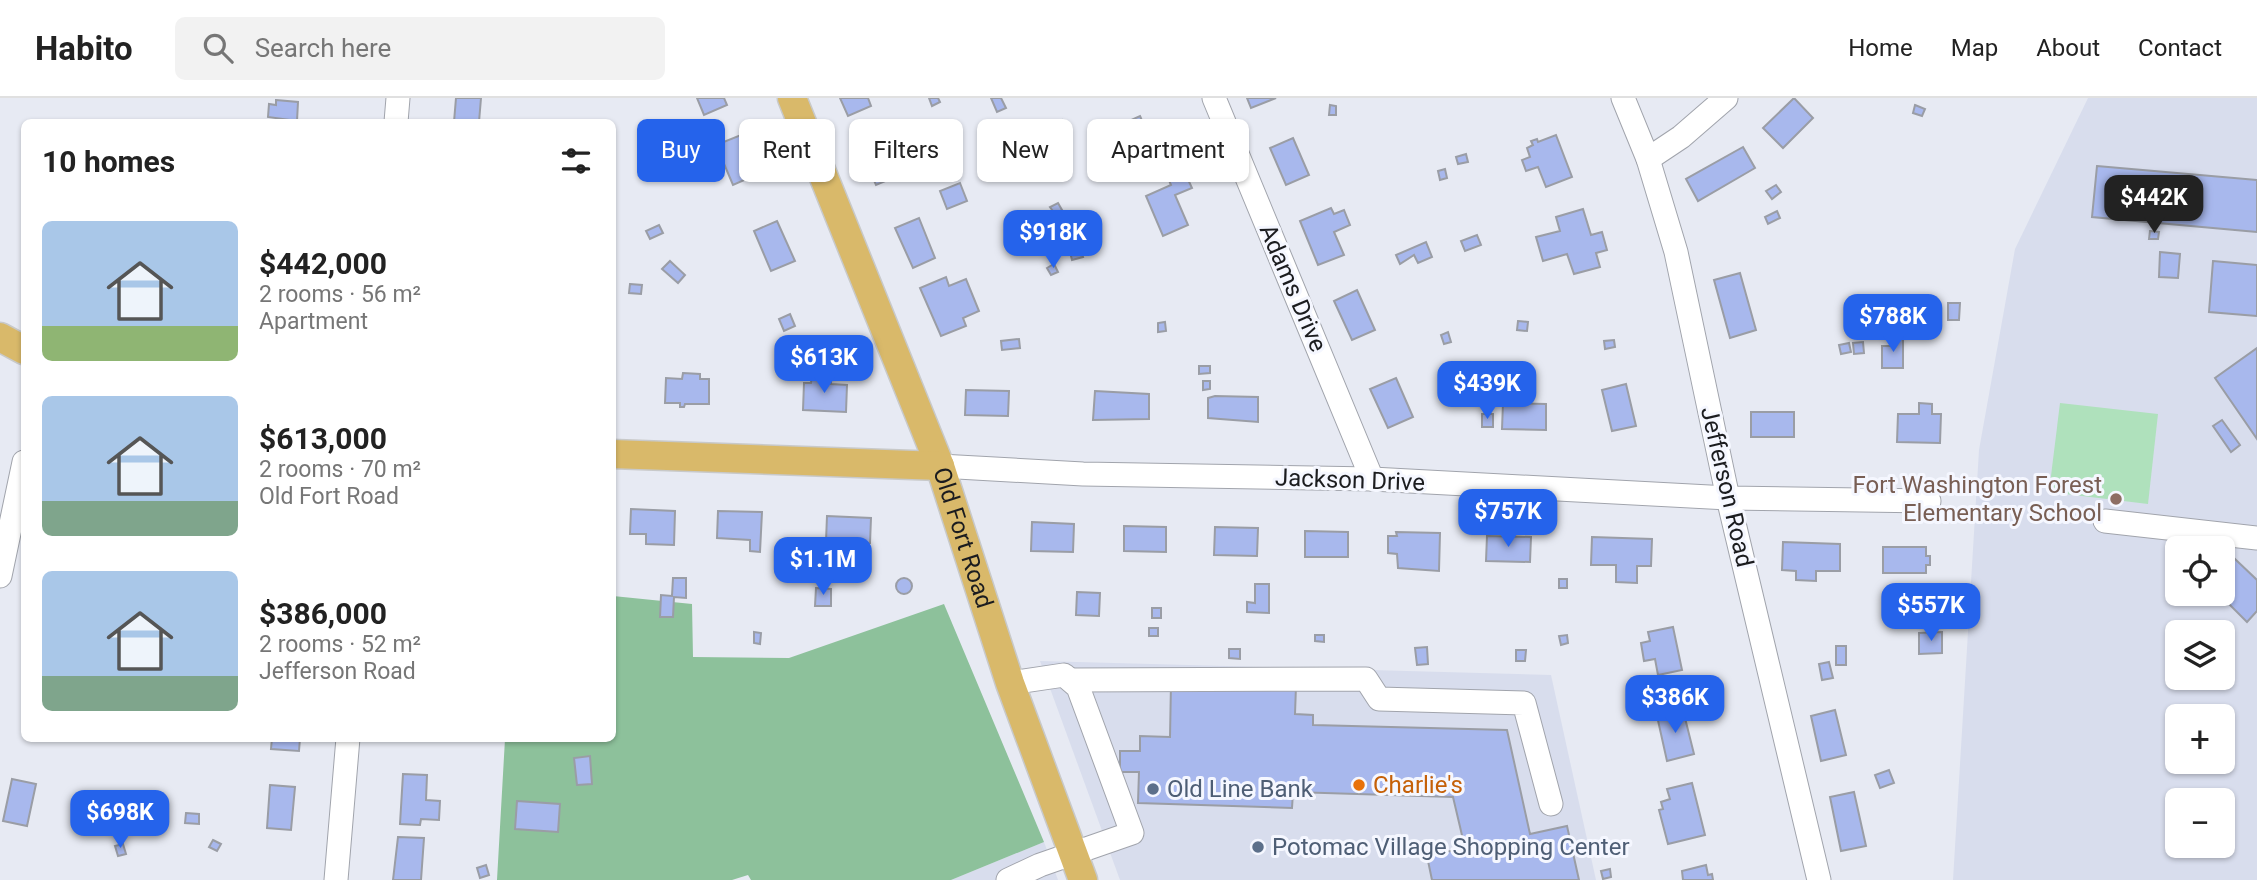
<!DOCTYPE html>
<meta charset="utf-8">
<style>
:root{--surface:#fff;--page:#f2f2f2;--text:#222;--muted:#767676;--line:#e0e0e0;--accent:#2563eb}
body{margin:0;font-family:Roboto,sans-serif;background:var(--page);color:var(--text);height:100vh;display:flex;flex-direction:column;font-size:26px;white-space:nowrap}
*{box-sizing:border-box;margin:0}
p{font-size:23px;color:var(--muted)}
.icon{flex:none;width:38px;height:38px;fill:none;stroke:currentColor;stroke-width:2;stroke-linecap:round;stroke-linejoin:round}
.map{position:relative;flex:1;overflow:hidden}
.side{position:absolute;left:21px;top:21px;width:595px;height:623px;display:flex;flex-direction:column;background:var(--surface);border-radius:10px;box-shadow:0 2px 5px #0004}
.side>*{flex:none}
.banner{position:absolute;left:637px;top:21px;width:665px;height:63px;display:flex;gap:14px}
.buttons{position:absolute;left:2165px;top:438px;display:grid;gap:14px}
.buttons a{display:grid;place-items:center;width:70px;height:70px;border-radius:10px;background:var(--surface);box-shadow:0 2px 5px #0004;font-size:35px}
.price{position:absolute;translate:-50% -60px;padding:0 16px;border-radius:14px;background:var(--accent);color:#fff;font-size:23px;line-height:46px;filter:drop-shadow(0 2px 4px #0008)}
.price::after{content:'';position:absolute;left:50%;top:42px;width:21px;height:16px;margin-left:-10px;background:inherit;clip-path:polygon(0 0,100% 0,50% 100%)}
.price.current{background:#222;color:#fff}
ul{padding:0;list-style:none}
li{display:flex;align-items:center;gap:21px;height:175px;padding:0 21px}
li span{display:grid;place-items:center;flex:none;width:196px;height:140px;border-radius:10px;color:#555}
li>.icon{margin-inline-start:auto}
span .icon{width:84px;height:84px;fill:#fffc;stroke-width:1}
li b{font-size:30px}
h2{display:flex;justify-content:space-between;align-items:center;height:84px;padding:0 21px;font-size:30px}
.tag{padding:0 24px;border-radius:10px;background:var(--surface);box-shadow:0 2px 5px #0004;font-size:24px;line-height:63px}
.tag.current{background:var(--accent);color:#fff}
header{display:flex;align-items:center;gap:42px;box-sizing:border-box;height:98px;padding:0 35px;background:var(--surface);border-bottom:2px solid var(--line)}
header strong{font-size:33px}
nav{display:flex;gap:38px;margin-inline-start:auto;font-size:24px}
.search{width:490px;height:63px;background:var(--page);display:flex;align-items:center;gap:18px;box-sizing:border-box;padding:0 24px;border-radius:10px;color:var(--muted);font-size:26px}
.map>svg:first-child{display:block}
.built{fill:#d8dded;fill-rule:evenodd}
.green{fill:#afe1bc}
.forest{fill:#8dc19b}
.building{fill:#a8b8ed;stroke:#9a9da5;stroke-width:2}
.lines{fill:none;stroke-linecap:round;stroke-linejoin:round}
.minor-casing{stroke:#a1a4ac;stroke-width:25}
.major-casing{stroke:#c8c9c9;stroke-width:31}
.minor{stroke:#fff;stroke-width:23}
.major{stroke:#d9b96a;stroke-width:28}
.education-dot{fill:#8d6e63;stroke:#f5f7ff;stroke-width:2.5}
.food-dot{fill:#e8710a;stroke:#f5f7ff;stroke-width:2.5}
.service-dot{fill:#5c6f8a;stroke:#f5f7ff;stroke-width:2.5}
.labels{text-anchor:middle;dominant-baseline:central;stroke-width:6;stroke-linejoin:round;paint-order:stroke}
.street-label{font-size:24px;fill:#1b1c1f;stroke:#f5f7ff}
.education-label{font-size:24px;fill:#785e54;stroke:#f5f7ff;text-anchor:end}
.food-label{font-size:24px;fill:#c56008;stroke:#f5f7ff;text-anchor:start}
.service-label{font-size:24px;fill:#4e5e75;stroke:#f5f7ff;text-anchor:start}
</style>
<header>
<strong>Habito</strong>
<div class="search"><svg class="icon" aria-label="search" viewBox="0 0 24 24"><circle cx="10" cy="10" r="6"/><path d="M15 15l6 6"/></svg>Search here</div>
<nav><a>Home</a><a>Map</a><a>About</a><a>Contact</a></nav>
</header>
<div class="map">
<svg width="2257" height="782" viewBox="0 0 2257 782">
<rect width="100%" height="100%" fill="#e7eaf3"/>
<g class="built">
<path d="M2088,0H2257V782H1953L1979,352L2015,151ZM2177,450H2222V495H2177ZM2177,534H2222V579H2177ZM2177,618H2222V663H2177ZM2177,702H2222V747H2177Z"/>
<polygon points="1040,563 1551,577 1596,782 1120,782"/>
<polygon points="1044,744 1058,782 951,782"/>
</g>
<polygon class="green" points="2060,305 2158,316 2148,406 2049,394"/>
<polygon class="forest" points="613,498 692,506 693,559 789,560 944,506 1044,744 951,782 751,782 748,777 732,782 497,782 505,641 612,640"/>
<g class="building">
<polygon points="456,0 481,0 479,24 454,24"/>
<polygon points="697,0 724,0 727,7 704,17"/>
<polygon points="840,0 868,0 871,8 848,18"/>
<polygon points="929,0 938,0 940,4 932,8"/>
<polygon points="991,0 1001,0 1006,10 997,14"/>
<polygon points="1247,0 1276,0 1251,10"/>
<polygon points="1794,0 1813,20 1783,50 1763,30"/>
<polygon points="276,2 298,4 297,23 268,19 269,6 276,7"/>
<polygon points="1330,7 1336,8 1336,17 1329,17"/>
<polygon points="1915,7 1925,11 1922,18 1913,15"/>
<polygon points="1140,18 1157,58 1124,73 1115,51 1108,54 1100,36"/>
<polygon points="1062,22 1065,29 1054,33 1051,26"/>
<polygon points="1033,24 1040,29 1034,38 1027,33"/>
<polygon points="884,36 902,76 876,87 859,48"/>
<polygon points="741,37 758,76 733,87 716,47"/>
<polygon points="1556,37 1572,79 1546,89 1538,69 1526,73 1522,62 1530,59 1527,50 1533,47 1531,43 1537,41 1538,44"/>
<polygon points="709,38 711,46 695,52 693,43"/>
<polygon points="1293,40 1309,77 1286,87 1270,50"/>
<polygon points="649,43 652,51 643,55 640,47"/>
<polygon points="1743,49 1755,70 1698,103 1686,81"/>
<polygon points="1466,56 1468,64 1458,66 1456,59"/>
<polygon points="2097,68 2257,82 2257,134 2092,119"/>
<polygon points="1445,71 1447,80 1440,82 1438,73"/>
<polygon points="1184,73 1192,90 1175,97 1188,127 1163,138 1146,98 1171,87 1168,80"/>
<polygon points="960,85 967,103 947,111 940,93"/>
<polygon points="1776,87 1781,94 1772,101 1766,93"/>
<polygon points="1058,105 1062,112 1055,116 1050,109"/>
<polygon points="1331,110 1334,116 1344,112 1350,127 1334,134 1344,157 1318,167 1300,123"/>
<polygon points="1583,111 1591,137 1602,134 1607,152 1596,155 1600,169 1574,176 1567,156 1543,163 1536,139 1560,133 1556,119"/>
<polygon points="1777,113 1780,120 1768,126 1765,119"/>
<polygon points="919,120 935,160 913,170 895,130"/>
<polygon points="777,123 795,163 771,173 754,133"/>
<polygon points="659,127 663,135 650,141 646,133"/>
<polygon points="2150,133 2159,134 2158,141 2149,141"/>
<polygon points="1477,137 1481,147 1465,153 1461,143"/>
<polygon points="1059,140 1063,148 1055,152 1051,143"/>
<polygon points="1426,144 1432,159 1418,165 1414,157 1400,166 1396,157"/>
<polygon points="1080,151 1083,159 1072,162 1070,154"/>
<polygon points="2160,154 2180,156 2178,180 2159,179"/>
<polygon points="670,163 685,177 678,185 662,171"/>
<polygon points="2213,163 2257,167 2257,218 2209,214"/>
<polygon points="1054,166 1058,174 1051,177 1047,170"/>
<polygon points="1740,175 1756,232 1730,240 1714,182"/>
<polygon points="946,179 949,188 966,181 979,213 963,220 966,228 941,238 920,190"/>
<polygon points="630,186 642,187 641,196 629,195"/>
<polygon points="1357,192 1375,232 1352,242 1334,203"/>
<polygon points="1948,205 1960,205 1959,222 1948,222"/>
<polygon points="790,216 795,228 784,233 779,221"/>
<polygon points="1518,223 1528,224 1527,233 1517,232"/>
<polygon points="1165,224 1166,233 1158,234 1158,225"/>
<polygon points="1448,234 1451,244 1444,246 1441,237"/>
<polygon points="1890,240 1903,240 1903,270 1882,270 1882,248 1890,248"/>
<polygon points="1019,241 1020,250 1002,252 1001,243"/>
<polygon points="1614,242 1615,249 1605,251 1604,243"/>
<polygon points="1863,244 1864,255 1854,256 1853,245"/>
<polygon points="1849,245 1851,254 1841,256 1839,247"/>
<polygon points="2257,250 2257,341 2215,280"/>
<polygon points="1468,265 1471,274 1464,277 1460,269"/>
<polygon points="1199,268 1210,268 1210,275 1199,276"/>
<polygon points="683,275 700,276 700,281 709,281 709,306 685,306 684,309 680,309 680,305 665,305 666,280 682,281"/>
<polygon points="812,275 831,276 831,286 847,287 846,314 803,312 804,285 811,285"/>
<polygon points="1396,280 1413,319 1388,330 1370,291"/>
<polygon points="1203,283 1210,283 1210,291 1203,292"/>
<polygon points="1626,286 1636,328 1612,333 1602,292"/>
<polygon points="966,292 1009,293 1008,318 965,317"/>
<polygon points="1095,293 1149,296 1149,321 1093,322"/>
<polygon points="1215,298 1258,299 1258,324 1208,320 1208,300"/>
<polygon points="1503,305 1546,306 1546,332 1502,331"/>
<polygon points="1919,305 1932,306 1932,316 1941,316 1940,345 1897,344 1898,316 1919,316"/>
<rect x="1751" y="314" width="43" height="25"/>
<rect x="1482" y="316" width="11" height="13"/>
<polygon points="2222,322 2240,347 2231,354 2213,328"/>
<polygon points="631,411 675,413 674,447 646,446 646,436 630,436"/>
<polygon points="718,413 762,414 760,454 750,453 750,442 717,440"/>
<polygon points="827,418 871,420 870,445 826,443"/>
<polygon points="1032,424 1074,426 1073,454 1031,453"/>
<polygon points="1124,428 1166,429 1166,454 1124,453"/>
<polygon points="1215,429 1258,430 1257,458 1214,457"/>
<polygon points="1305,433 1348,434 1348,459 1305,459"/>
<polygon points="1396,434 1440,435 1439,473 1398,470 1397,456 1388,455 1388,438 1397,438"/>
<polygon points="1487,438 1531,439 1530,464 1486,463"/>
<polygon points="1592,439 1652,441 1651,468 1637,468 1637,485 1616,484 1616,467 1591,467"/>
<polygon points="1783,444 1840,446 1840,473 1816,473 1816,483 1796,482 1796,473 1782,472"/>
<polygon points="1883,449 1926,449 1926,458 1930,458 1930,467 1926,467 1926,475 1883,475"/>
<polygon points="2235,461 2257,482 2257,513 2247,524 2218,495 2222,495 2222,474"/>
<polygon points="673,480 686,480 686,500 674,499 673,519 660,519 661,497 672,498"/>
<circle cx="904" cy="488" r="8"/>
<rect x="1559" y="481" width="8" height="9"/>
<polygon points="1255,486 1269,486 1269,515 1247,514 1247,504 1255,505"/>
<polygon points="816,490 831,491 831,508 815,508"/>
<polygon points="1077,494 1100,495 1099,518 1076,517"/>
<rect x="1152" y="510" width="9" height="10"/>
<polygon points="1673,529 1682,572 1658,577 1655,561 1644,563 1641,545 1650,543 1648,534"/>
<rect x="1149" y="530" width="9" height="8"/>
<polygon points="754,534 761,535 760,546 754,545"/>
<polygon points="1942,534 1942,555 1919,556 1919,535"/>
<polygon points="1315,537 1324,537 1324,544 1315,543"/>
<polygon points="1567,537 1568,545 1561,547 1559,538"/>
<rect x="1836" y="548" width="10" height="19"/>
<polygon points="1427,549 1428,566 1417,567 1415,550"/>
<polygon points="1229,551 1240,551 1240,561 1229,560"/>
<polygon points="1516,552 1526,552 1525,563 1516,563"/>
<polygon points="1829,564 1833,580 1822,582 1819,566"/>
<polygon points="1171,585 1296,588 1295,616 1313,617 1313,627 1507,632 1530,736 1567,728 1579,782 1432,782 1427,758 1465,750 1453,699 1293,694 1292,710 1138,705 1139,674 1120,674 1120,653 1140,653 1140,638 1170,639"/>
<polygon points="1683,612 1694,656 1667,663 1657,618"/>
<polygon points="1835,612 1846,657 1821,663 1811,618"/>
<polygon points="272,640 300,640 299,653 271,651"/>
<polygon points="590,658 592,686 577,687 574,660"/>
<polygon points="1889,672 1894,685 1880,690 1875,677"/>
<polygon points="403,676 427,677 426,702 440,703 439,722 421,721 420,727 400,726"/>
<polygon points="12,681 36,686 27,728 3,723"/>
<polygon points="1692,685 1705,737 1668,746 1659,712 1663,711 1661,704 1670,701 1667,691"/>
<polygon points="270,687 295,689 291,732 267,730"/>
<polygon points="1854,694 1866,748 1841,753 1830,699"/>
<polygon points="517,703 560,706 558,734 515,731"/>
<polygon points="186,715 199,716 199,726 185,725"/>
<polygon points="398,739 424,740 421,782 393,782"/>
<polygon points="213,742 221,746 217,753 209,749"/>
<polygon points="123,746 126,756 118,758 115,748"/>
<polygon points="486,767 489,777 480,780 477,770"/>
<polygon points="1706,767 1708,777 1712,776 1713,782 1683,782 1682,773"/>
<polygon points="1610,771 1611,779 1603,781 1601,773"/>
</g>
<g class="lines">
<g class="minor-casing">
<g id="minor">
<polyline points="1214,0 1372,381"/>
<polyline points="1623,0 1648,61 1676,154 1728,400 1819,782"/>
<polyline points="396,24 398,0"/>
<polyline points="1648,61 1681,39 1726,0"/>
<polyline points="940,368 1083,376 1372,381 1728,400 1929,403"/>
<polyline points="2105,423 2257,440"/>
<polyline points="0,478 24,364"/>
<polyline points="1071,582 1366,581 1379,601 1524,605 1551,706"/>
<polyline points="336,782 348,640"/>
<polyline points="1008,782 1040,767 1132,735 1078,589 1064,577 1010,585"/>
</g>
</g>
<g class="major-casing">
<g id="major">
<path id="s1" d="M792,0L940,368L1010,585L1083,782"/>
<polyline points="0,239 24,252"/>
<polyline points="612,356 940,368"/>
</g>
</g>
<use href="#minor" class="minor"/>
<use href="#major" class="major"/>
</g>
<circle class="education-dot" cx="2116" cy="401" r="7"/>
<circle class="food-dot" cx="1359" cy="687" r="7"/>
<g class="service-dot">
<circle cx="1153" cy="691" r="7"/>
<circle cx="1258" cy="749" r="7"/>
</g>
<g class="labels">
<g class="street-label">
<text transform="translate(1293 190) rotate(67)">Adams Drive</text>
<text transform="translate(1350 382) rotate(2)">Jackson Drive</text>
<text transform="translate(1727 389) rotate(77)">Jefferson Road</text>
<text stroke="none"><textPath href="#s1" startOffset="472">Old Fort Road</textPath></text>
</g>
<g class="education-label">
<text x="2102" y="387">Fort Washington Forest<tspan x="2102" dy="28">Elementary School</tspan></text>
</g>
<g class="food-label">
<text x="1373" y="687">Charlie's</text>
</g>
<g class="service-label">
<text x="1167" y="691">Old Line Bank</text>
<text x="1272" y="749">Potomac Village Shopping Center</text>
</g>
</g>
</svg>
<div class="buttons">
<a><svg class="icon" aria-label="locate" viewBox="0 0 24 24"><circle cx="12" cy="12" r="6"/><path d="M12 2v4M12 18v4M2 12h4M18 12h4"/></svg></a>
<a><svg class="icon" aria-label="layers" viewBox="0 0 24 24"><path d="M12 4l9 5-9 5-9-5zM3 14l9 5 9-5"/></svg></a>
<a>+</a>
<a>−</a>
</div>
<b class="price current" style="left:2154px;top:137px">$442K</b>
<b class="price" style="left:1053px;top:172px">$918K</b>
<b class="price" style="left:1893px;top:256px">$788K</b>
<b class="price" style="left:824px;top:297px">$613K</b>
<b class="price" style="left:1487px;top:323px">$439K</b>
<b class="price" style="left:1508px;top:451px">$757K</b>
<b class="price" style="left:823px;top:499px">$1.1M</b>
<b class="price" style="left:1931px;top:545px">$557K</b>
<b class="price" style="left:1675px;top:637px">$386K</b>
<b class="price" style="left:120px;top:752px">$698K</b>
<div class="banner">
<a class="tag current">Buy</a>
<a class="tag">Rent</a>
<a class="tag">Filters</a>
<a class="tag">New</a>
<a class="tag">Apartment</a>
</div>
<section class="side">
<h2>10 homes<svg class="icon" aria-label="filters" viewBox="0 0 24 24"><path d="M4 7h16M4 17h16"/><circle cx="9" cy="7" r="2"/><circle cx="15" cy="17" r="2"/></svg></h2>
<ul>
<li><span style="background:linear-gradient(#a9c7e8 75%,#8fb573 0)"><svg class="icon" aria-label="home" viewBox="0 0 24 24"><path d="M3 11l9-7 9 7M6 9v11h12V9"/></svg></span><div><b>$442,000</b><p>2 rooms · 56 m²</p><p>Apartment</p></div></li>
<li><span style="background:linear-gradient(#a9c7e8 75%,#7fa58c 0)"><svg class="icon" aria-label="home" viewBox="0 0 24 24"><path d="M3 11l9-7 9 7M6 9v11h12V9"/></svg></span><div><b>$613,000</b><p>2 rooms · 70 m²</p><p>Old Fort Road</p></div></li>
<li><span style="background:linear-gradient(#a9c7e8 75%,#7fa58c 0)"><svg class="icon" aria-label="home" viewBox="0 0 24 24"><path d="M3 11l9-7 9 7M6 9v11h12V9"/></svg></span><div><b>$386,000</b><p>2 rooms · 52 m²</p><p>Jefferson Road</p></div></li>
</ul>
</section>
</div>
